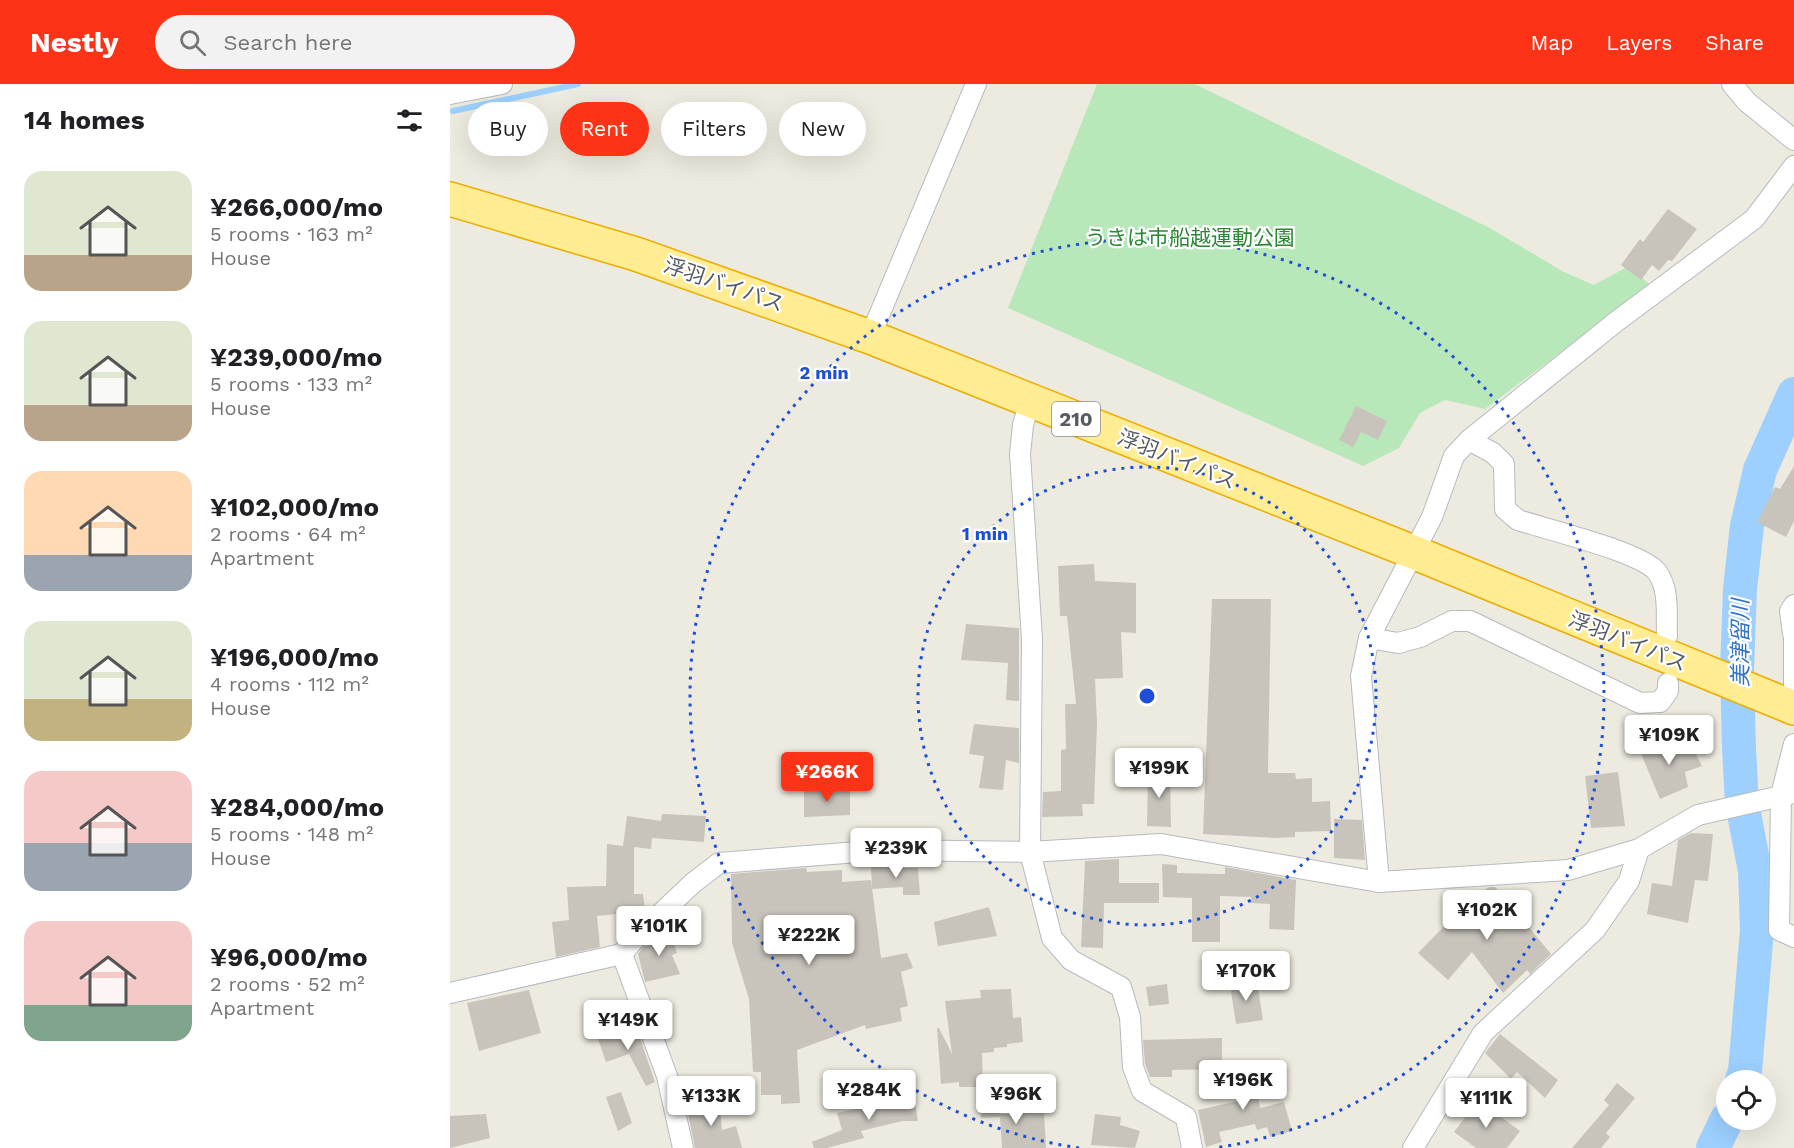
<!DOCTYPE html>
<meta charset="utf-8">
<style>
:root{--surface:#fff;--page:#f2f2f2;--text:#202124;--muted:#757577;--accent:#fc3317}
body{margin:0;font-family:"Work Sans","Noto Sans JP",sans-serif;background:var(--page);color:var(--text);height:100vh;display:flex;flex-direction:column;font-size:22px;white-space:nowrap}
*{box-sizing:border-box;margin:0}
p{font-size:20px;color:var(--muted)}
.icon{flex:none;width:33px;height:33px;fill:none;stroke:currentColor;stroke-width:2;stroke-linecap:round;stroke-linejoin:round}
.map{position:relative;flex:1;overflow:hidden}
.panel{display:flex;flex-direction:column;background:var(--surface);width:450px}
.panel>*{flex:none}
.top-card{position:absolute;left:18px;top:18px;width:570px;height:54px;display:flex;gap:12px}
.buttons{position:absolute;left:1266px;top:986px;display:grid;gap:12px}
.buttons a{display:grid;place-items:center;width:60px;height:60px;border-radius:50%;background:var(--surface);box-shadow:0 6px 24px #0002;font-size:30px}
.price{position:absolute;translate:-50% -51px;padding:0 14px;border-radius:6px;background:#fff;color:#222;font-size:20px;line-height:39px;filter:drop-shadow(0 2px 3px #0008)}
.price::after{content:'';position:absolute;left:50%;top:36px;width:18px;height:14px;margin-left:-9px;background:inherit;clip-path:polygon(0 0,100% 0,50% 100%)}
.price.current{background:var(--accent);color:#fff}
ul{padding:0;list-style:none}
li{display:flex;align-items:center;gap:18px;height:150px;padding:0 24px}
li span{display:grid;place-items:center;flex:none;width:168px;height:120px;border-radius:18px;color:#555}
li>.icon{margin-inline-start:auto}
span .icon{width:72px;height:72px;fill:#fffc;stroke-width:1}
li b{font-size:26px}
h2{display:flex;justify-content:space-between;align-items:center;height:72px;padding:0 24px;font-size:26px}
.chip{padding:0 21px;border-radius:27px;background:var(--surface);box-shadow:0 6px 24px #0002;font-size:21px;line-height:54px}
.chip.current{background:var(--accent);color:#fff}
header{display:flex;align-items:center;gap:36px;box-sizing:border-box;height:84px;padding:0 30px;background:var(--accent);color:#fff}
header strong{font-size:28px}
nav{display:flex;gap:33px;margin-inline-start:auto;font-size:21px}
.search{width:420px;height:54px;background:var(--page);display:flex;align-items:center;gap:15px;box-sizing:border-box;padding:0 21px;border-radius:33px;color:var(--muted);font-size:22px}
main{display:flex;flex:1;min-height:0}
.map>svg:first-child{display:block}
.green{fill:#b8e8ba}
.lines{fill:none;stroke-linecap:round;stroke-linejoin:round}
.stream{stroke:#9dd0ff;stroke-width:6}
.river{stroke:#9dd0ff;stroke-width:34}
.building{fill:#c8c4bc}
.minor-casing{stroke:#b7bac0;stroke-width:22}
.trunk-casing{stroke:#ecad00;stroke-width:36}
.minor{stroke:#fff;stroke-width:20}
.trunk{stroke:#ffec93;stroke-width:33}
.ring{fill:none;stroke:#1d4ed8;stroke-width:3;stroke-dasharray:3 6}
.labels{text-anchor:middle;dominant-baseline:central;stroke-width:4.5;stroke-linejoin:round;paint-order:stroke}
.shield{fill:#fff;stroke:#8a8d91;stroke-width:1.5}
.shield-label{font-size:20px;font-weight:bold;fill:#585c62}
.park-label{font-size:21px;fill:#2c8733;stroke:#fff}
.street-label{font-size:21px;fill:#585c62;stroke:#fff}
.water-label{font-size:22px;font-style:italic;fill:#3273c6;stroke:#fff}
.centre{fill:#1d4ed8;stroke:#fff;stroke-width:3}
.ring-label{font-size:18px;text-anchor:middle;font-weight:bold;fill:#1d4ed8;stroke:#fff;stroke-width:4.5;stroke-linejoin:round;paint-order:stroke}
</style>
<header>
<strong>Nestly</strong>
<div class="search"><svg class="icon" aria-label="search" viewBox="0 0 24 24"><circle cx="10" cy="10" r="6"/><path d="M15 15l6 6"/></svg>Search here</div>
<nav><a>Map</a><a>Layers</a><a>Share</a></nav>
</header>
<main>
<section class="panel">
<h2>14 homes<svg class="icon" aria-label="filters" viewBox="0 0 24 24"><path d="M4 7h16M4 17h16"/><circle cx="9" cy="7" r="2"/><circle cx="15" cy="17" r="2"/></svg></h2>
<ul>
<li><span style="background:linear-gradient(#dfe7d0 70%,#b9a48a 0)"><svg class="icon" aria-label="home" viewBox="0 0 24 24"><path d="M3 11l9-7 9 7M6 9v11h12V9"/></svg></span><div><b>¥266,000/mo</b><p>5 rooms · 163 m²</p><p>House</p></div></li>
<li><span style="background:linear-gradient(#dfe7d0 70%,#b9a48a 0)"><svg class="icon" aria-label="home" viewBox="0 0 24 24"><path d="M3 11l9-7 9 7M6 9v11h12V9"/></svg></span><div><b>¥239,000/mo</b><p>5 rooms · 133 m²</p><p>House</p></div></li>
<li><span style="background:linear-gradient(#ffd9b3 70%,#9aa5b1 0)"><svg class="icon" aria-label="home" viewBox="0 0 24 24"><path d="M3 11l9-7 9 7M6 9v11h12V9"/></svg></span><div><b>¥102,000/mo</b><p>2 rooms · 64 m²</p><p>Apartment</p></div></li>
<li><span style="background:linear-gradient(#dfe7d0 65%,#c2b280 0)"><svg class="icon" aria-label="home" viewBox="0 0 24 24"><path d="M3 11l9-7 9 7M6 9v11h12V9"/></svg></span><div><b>¥196,000/mo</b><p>4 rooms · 112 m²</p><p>House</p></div></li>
<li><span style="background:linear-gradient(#f6c9c9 60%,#9aa5b1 0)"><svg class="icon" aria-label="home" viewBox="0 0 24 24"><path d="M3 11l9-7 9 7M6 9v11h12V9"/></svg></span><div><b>¥284,000/mo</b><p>5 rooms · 148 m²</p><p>House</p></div></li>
<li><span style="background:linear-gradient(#f6c9c9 70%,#7fa58c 0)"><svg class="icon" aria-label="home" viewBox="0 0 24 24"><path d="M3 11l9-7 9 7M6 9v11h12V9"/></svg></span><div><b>¥96,000/mo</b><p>2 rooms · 52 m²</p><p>Apartment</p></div></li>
</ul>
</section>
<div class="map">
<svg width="1344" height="1064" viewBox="0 0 1344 1064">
<rect width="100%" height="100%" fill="#edebdf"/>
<polygon class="green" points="647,0 745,0 1038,143 1114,188 1144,201 1179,182 1200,201 1035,325 995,316 970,329 949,364 913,382 558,224"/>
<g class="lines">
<polyline class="stream" points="3,27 128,0"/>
<g class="river">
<polyline points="1292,996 1295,987 1307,846 1305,787 1292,719 1289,665 1287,585 1290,505 1297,442 1310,386 1344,310"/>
<polyline points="1263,1064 1277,1035"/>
</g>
</g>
<g class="building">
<polygon points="1218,125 1247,145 1222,177 1218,176 1209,187 1202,181 1191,196 1171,181 1190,155 1193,158"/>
<polygon points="906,322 937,337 928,356 911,348 903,363 889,356"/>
<polygon points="1344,382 1344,437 1336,453 1307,438 1325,403 1330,405"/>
<polygon points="644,480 645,497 686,499 686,549 671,548 673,594 645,595 647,640 644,720 632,720 633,732 592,733 593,708 611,707 611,666 616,665 615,620 626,620 617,532 610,532 608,482"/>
<polygon points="762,515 821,515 818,689 845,689 846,695 862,694 862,718 880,717 881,747 845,748 845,753 826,754 753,750"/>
<polygon points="516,540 569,544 569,617 556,616 558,579 511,576"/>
<polygon points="524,640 569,644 569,679 556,676 553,706 529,704 534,672 519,670"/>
<polygon points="1216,653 1221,666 1241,660 1252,682 1235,688 1238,703 1210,715 1189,665"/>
<polygon points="720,687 721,743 697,742 698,688"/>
<polygon points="1168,688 1175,742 1141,744 1135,692"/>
<polygon points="400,706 400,731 354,733 354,707"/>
<polygon points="212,730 256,732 254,758 202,754 201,765 184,763 184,810 193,810 195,827 147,832 150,863 106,873 102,838 119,836 117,803 156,802 157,760 173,762 177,732 211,737"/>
<polygon points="884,735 912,736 915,776 884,774"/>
<polygon points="1241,749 1263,750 1258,797 1245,796 1238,839 1197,830 1202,799 1222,802 1228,756"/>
<polygon points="669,775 669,799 709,799 709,819 654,819 653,864 631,863 635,777"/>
<polygon points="712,780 727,781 727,789 775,790 775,783 846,796 844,846 819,845 820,820 801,819 801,813 770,812 770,858 742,858 742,814 713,813"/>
<polygon points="452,781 452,784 468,784 470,811 453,811 453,803 422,805 421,783"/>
<polygon points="356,784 357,788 392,786 392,798 421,796 431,874 457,869 463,884 451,888 458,922 450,924 452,937 416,945 415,941 347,966 350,1019 331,1020 331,1011 311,1011 311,988 303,988 299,915 282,859 281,790"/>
<polygon points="1039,803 1045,803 1070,829 1068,830 1101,870 1080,890 1077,886 1053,909 1022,868 998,896 968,869 1019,817"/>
<polygon points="539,823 547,852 488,862 484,838"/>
<polygon points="217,841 227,869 222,871 230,890 195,898 188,870 194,862 205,860 203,853"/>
<polygon points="807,897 813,936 786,940 780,901"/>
<polygon points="717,900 719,920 699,922 696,903"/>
<polygon points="561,905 563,934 571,933 573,958 557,960 557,963 544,964 544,968 532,969 533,1003 509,1003 509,998 491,1000 487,944 489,944 502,970 495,917 531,914 530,906"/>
<polygon points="79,906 91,949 29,967 17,919"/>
<polygon points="186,943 205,998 196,1002 179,970 156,978 148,955"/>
<polygon points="1050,950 1108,996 1095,1014 1067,988 1061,995 1035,969"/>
<polygon points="772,954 772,985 722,986 722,993 700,993 695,980 693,956"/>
<polygon points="802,981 810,1024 834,1018 842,1047 820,1053 817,1043 807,1046 805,1040 769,1048 772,1058 756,1063 748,1026 788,1017 782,984"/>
<polygon points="1167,999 1185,1014 1156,1049 1160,1053 1151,1064 1122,1064 1159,1021 1154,1016"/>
<polygon points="171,1008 182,1039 168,1047 156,1013"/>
<polygon points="549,1010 550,1030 594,1028 596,1064 552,1064 550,1033 531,1034 530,1011"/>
<polygon points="464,1013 468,1037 452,1037 411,1047 414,1054 377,1064 364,1064 362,1058 392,1046 387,1029"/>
<polygon points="269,1016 272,1046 286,1042 292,1064 245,1064 236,1020"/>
<polygon points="1028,1016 1070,1047 1057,1064 1026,1064 1004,1048"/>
<polygon points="36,1030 40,1054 0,1064 0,1032"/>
<polygon points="645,1030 671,1033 670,1041 690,1047 685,1064 641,1061"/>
</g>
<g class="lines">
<g class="minor-casing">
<g id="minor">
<polyline points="1282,0 1297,18 1344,56"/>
<polyline points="0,10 52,0"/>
<polyline points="420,253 526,0"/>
<polyline points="580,316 573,341 570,370 582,555 580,768 602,854 621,876 671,903 680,933 683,983 692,1007 736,1033 742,1064"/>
<path d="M1019,356L1043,369L1054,380L1055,425L1068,436C1095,445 1192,468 1207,488C1220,506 1216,530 1217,552"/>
<polyline points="1343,550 1340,527 1344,521"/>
<polyline points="919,554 948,559 970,553 1002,537 1020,537 1190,619 1210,618 1218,607 1218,599"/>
<polyline points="1344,605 1344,551"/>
<polyline points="1344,660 1331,711 1329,846 1344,853"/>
<polyline points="929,798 911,592 919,554 982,433 1004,372 1019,356 1167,237 1304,135 1344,82"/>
<polyline points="172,870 217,992 233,1064"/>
<polyline points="0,909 172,870 187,852 243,799 269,779 433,766 580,768 711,760 929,798 1118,786 1189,765 1248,731 1344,709"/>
<polyline points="963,1064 1033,949 1145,846 1179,797 1189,765"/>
</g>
</g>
<g class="trunk-casing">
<polyline id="trunk" points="0,115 186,170 420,253 963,468 1344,624"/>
</g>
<use href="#minor" class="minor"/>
<use href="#trunk" class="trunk"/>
</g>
<g class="ring">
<circle cx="697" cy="612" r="229"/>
<path d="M629 1064A457 457 0 1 1 765 1064"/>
</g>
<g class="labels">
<rect class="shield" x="602" y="318" width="48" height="34" rx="4.5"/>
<g class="shield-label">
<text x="626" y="335">210</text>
</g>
<g class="park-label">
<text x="740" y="153">うきは市船越運動公園</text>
</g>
<g class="street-label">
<text transform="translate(274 200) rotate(19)">浮羽バイパス</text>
<text transform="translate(727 375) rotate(22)">浮羽バイパス</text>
<text transform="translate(1178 557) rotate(22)">浮羽バイパス</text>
</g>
<g class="water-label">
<text transform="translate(1290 559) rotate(-90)">美津留川</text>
</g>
</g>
<circle cx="697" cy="612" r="9" class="centre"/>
<g class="ring-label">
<text x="374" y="295">2 min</text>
<text x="535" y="456">1 min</text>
</g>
</svg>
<div class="buttons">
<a><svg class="icon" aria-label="locate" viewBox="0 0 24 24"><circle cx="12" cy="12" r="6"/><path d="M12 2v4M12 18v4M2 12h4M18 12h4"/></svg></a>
</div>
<b class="price" style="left:1219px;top:682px">¥109K</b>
<b class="price" style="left:709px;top:715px">¥199K</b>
<b class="price current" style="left:377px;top:719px">¥266K</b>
<b class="price" style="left:446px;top:795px">¥239K</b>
<b class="price" style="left:1037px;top:857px">¥102K</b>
<b class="price" style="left:209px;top:873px">¥101K</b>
<b class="price" style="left:359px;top:882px">¥222K</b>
<b class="price" style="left:796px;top:918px">¥170K</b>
<b class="price" style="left:178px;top:967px">¥149K</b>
<b class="price" style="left:793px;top:1027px">¥196K</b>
<b class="price" style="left:419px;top:1037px">¥284K</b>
<b class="price" style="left:566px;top:1041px">¥96K</b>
<b class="price" style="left:261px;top:1043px">¥133K</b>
<b class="price" style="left:1036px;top:1045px">¥111K</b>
<div class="top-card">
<a class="chip">Buy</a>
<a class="chip current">Rent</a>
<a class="chip">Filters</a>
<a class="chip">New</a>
</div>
</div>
</main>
